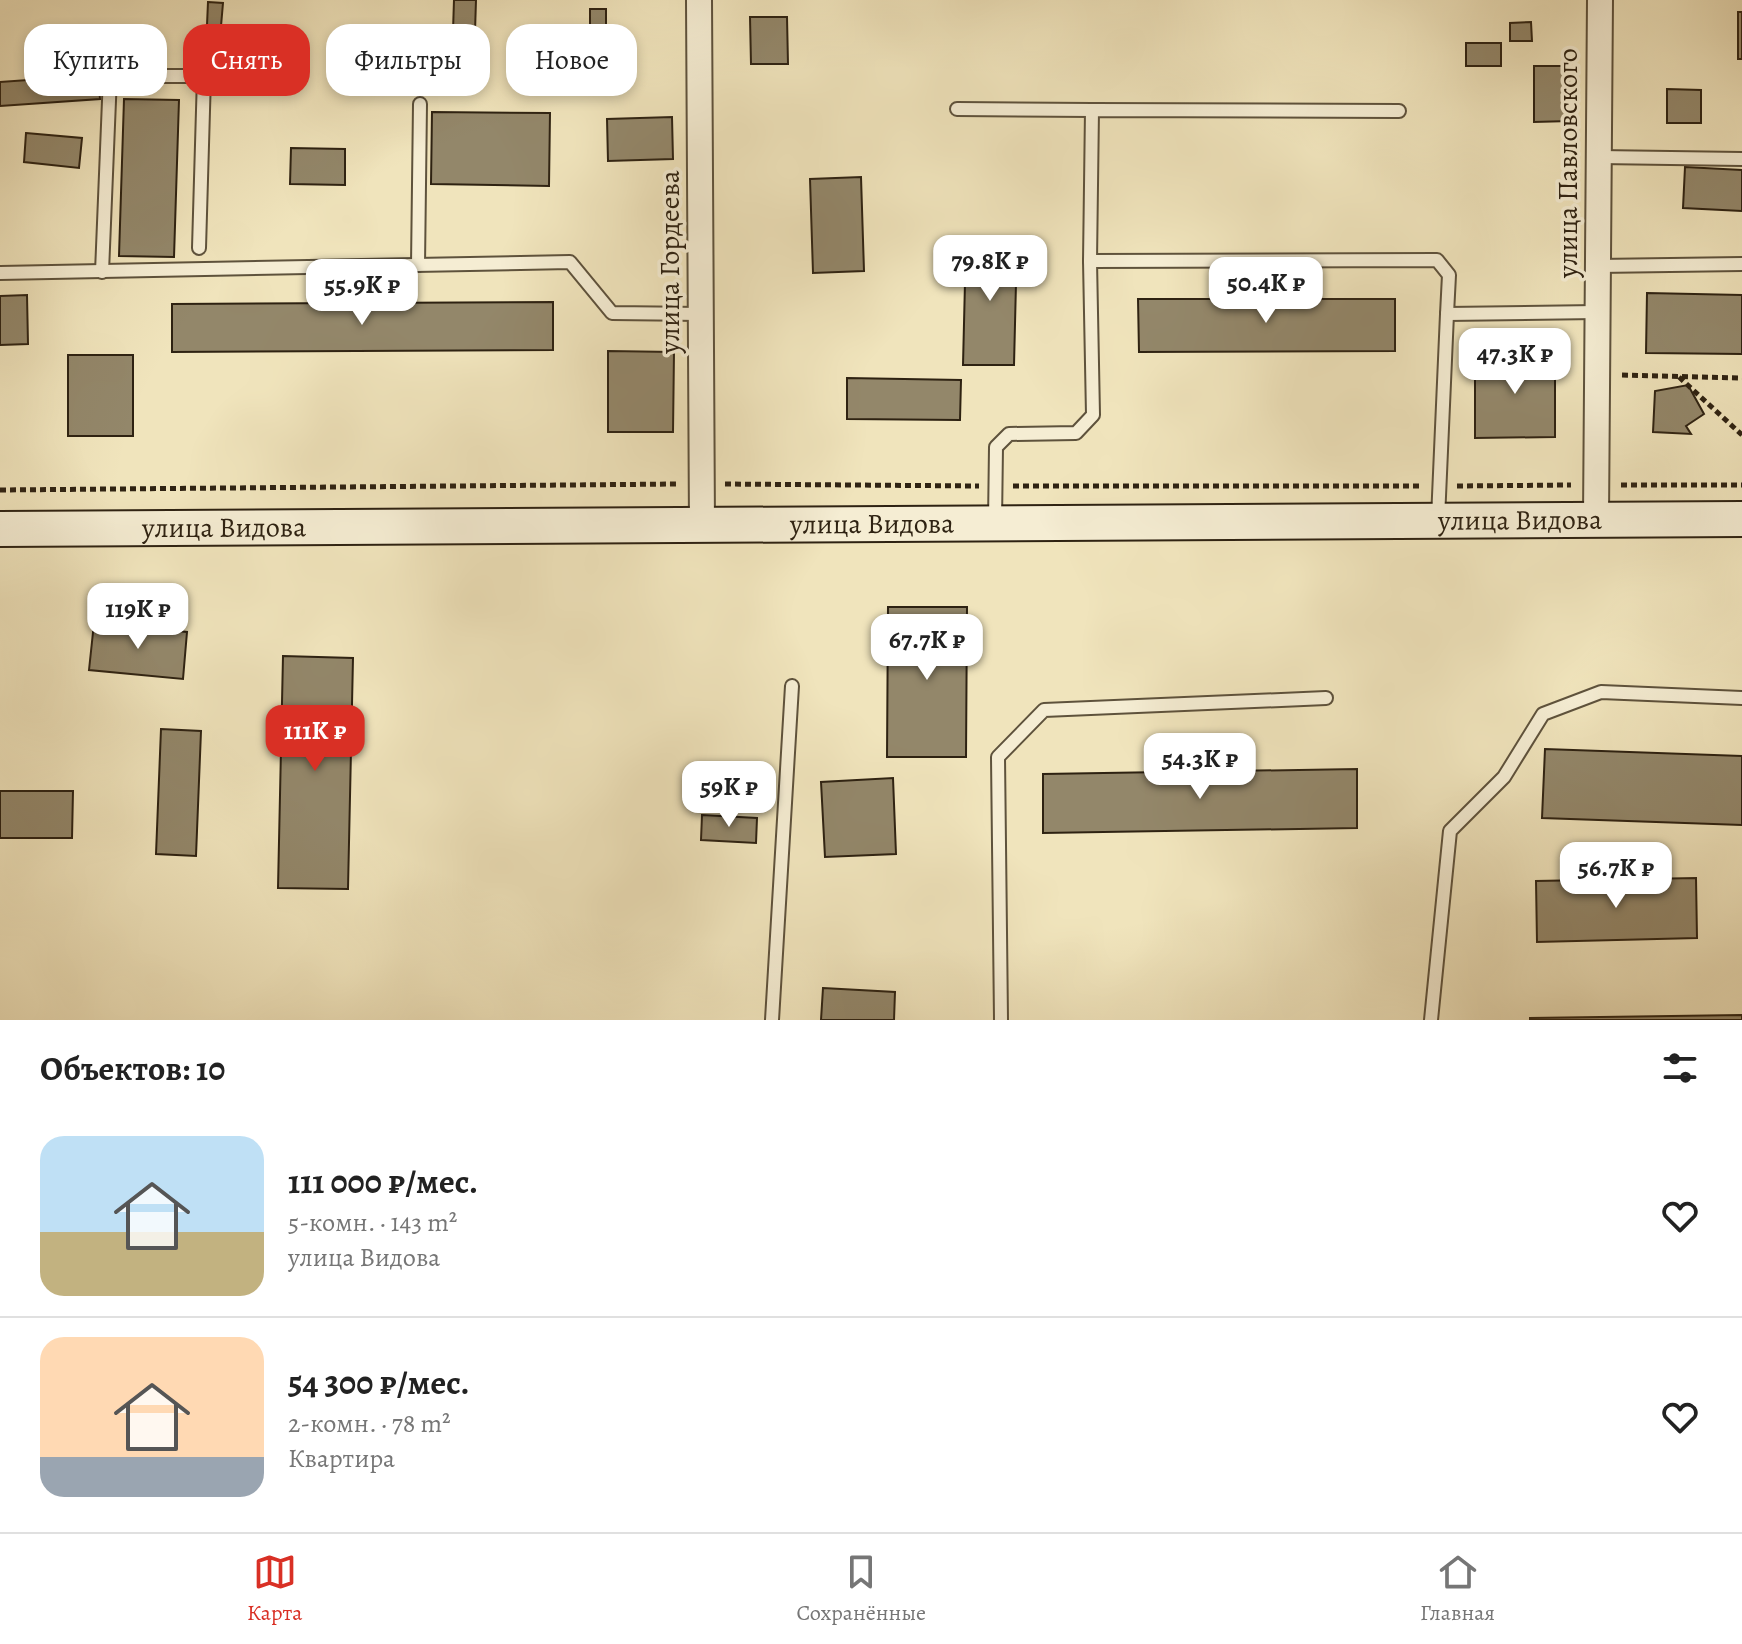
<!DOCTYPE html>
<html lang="ru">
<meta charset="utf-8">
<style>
:root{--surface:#fff;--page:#f2f2f2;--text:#222;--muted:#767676;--line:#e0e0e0;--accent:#d93025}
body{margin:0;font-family:Alegreya,serif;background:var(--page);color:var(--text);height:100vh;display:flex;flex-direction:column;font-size:30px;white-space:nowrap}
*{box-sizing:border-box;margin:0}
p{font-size:26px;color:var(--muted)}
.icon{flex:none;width:44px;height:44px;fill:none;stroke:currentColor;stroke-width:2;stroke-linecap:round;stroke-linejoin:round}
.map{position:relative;height:1020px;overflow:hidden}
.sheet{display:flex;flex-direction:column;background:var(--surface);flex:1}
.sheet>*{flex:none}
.hud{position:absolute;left:24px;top:24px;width:800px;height:72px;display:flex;gap:16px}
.price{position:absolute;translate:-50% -68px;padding:0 18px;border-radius:16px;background:#fff;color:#222;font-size:26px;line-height:52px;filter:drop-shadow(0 2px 4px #0008)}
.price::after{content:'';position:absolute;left:50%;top:48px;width:24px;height:18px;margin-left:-12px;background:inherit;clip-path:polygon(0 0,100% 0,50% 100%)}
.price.on{background:var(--accent);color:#fff}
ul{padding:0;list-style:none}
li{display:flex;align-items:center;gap:24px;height:200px;padding:0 40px}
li+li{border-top:2px solid var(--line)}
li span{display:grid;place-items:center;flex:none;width:224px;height:160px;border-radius:24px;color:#555}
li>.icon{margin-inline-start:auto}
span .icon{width:96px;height:96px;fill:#fffc;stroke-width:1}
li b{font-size:34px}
h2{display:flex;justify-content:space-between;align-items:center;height:96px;padding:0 40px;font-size:34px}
.tag{padding:0 28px;border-radius:24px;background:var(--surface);box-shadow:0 4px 12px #0003;font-size:28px;line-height:72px}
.tag.on{background:var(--accent);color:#fff}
.menu{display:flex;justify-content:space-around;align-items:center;height:112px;border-top:2px solid var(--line);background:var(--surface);font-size:22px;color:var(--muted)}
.menu a{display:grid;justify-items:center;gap:4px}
.menu .on{color:var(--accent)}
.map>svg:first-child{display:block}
.building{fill:#93876a;stroke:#2e2212;stroke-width:2}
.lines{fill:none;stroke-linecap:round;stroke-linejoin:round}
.lane-casing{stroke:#5e523c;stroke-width:16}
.street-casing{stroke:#5e523c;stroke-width:28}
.secondary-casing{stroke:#2e2212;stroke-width:38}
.path{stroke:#2e2212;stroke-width:5;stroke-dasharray:6 4;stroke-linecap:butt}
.lane{stroke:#f5edd3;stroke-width:12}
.street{stroke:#f5edd3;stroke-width:24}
.secondary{stroke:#f5edd3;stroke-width:34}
.labels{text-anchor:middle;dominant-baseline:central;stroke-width:7;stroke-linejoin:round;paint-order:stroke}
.street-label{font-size:28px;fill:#2e2212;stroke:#f5edd3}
</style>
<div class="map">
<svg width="1742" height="1020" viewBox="0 0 1742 1020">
<rect width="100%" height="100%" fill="#f0e4bc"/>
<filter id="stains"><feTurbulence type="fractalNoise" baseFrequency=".0025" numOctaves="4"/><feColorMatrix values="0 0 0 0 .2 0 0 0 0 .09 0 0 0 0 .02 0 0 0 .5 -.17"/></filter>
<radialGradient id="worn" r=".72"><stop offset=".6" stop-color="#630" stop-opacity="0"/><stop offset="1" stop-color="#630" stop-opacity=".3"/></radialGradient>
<g class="building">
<polygon points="454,0 476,0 475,32 453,31"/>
<polygon points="208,2 223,3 221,26 207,25"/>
<rect x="590" y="9" width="16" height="44"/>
<rect x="1738" y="12" width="4" height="47"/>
<polygon points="750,17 787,17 788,64 751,64"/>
<polygon points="1531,22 1532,41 1510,41 1510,23"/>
<rect x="1466" y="43" width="35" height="23"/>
<polygon points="1534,66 1569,66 1570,121 1534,122"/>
<polygon points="98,75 100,99 0,106 0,82"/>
<polygon points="1667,89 1701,90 1701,123 1667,123"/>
<polygon points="124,99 179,100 174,257 119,256"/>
<polygon points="432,112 550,113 549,186 431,184"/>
<polygon points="672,117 673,159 608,161 607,119"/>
<polygon points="26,133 82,138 79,168 24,162"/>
<polygon points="291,148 345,149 345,185 290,184"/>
<polygon points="1685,167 1742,170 1742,211 1683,208"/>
<polygon points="861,177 864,271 813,273 810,179"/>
<polygon points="966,241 1017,242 1014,365 963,365"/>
<polygon points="1647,293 1742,295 1742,354 1646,353"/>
<polygon points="27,295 28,344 0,345 0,296"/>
<polygon points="1138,299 1395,299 1395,351 1139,352"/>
<polygon points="553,302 553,350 172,352 172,304"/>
<polygon points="608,351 674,352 673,432 608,432"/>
<polygon points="1555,353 1555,437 1475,438 1475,354"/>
<rect x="68" y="355" width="65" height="81"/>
<polygon points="847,378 961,380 960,420 847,419"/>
<polygon points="1688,385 1704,414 1686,426 1691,434 1653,432 1655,391"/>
<polygon points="888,607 967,607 966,757 887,757"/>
<polygon points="94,623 187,632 183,679 89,670"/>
<polygon points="283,656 353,658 348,889 278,888"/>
<polygon points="161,729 201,731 196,856 156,854"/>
<polygon points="1545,749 1742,756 1742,825 1542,818"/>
<polygon points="1357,769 1357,828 1043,833 1043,774"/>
<polygon points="893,778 896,854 825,857 821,782"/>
<polygon points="0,791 73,791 72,838 0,838"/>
<polygon points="702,815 757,818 756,843 701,840"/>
<polygon points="1696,878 1697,938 1537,942 1536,881"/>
<polygon points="823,988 895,992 894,1020 821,1020"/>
<polygon points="1742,1015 1742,1020 1530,1020 1530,1018"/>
</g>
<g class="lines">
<g class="lane-casing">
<g id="lane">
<polyline points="957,109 1092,110"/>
<polyline points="1399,111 1092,110 1090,261 1437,260 1449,275 1447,314 1597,312"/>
<polyline points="1599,157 1742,159"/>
<polyline points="418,265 420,104"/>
<polyline points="1598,266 1742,264"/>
<polyline points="102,272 110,76 204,76 199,248"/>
<polyline points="0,273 570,262 612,313 701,314"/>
<polyline points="1438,519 1447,314"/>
<polyline points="995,522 996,447 1009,434 1076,433 1093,415 1090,261"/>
<polyline points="772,1020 792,686"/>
<polyline points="1001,1020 998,757 1044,710 1326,698"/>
<polyline points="1431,1020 1450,831 1504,777 1543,714 1601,692 1742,698"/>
</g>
</g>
<g class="street-casing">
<g id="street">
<polyline points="699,0 702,524"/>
<polyline points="1596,518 1600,0"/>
</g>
</g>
<g class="secondary-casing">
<g id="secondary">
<path id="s1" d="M0,529L1742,519"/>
</g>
</g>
<g class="path">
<polyline points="1622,375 1742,378"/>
<polyline points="1679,377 1742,435"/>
<polyline points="725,484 979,486"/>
<polyline points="1621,485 1742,485"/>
<polyline points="1013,486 1423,486"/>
<polyline points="1457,486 1571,485"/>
<polyline points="0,490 679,484"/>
</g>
<use href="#lane" class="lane"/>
<use href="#street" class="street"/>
<use href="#secondary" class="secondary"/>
</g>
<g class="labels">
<g class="street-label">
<text transform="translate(1568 163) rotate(-90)">улица Павловского</text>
<text transform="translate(670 262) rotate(-90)">улица Гордеева</text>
<text stroke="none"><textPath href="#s1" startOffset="1520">улица Видова</textPath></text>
<text stroke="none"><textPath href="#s1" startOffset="872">улица Видова</textPath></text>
<text stroke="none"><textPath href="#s1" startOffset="224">улица Видова</textPath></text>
</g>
</g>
<rect width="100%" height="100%" filter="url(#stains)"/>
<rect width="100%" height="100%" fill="url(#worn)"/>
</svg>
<b class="price" style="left:990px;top:303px">79.8K ₽</b>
<b class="price" style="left:1266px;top:325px">50.4K ₽</b>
<b class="price" style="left:362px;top:327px">55.9K ₽</b>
<b class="price" style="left:1515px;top:396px">47.3K ₽</b>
<b class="price" style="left:138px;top:651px">119K ₽</b>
<b class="price" style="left:927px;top:682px">67.7K ₽</b>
<b class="price on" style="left:315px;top:773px">111K ₽</b>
<b class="price" style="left:1200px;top:801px">54.3K ₽</b>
<b class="price" style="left:729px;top:829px">59K ₽</b>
<b class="price" style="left:1616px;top:910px">56.7K ₽</b>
<div class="hud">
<a class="tag">Купить</a>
<a class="tag on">Снять</a>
<a class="tag">Фильтры</a>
<a class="tag">Новое</a>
</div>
</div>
<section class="sheet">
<h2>Объектов: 10<svg class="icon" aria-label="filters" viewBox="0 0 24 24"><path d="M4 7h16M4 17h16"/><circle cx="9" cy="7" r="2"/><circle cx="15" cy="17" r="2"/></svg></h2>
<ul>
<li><span style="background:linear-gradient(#bfe0f5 60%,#c2b280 0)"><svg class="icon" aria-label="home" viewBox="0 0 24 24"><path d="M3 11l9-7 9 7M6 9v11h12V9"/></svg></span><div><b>111 000 ₽/мес.</b><p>5-комн. · 143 m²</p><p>улица Видова</p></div><svg class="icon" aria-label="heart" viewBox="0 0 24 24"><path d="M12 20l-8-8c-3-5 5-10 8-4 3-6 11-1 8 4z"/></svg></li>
<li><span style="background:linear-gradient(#ffd9b3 75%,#9aa5b1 0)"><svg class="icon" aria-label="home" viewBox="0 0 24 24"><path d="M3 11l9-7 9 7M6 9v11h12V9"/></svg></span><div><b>54 300 ₽/мес.</b><p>2-комн. · 78 m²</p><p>Квартира</p></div><svg class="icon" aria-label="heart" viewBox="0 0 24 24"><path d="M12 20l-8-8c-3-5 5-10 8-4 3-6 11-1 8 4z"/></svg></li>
</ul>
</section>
<nav class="menu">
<a class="on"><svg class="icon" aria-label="map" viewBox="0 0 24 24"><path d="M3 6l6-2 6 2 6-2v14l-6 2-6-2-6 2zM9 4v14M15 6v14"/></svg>Карта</a>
<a><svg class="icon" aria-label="saved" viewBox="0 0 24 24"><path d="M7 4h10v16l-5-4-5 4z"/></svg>Сохранённые</a>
<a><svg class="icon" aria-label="home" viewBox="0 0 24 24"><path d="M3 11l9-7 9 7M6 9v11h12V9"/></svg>Главная</a>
</nav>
